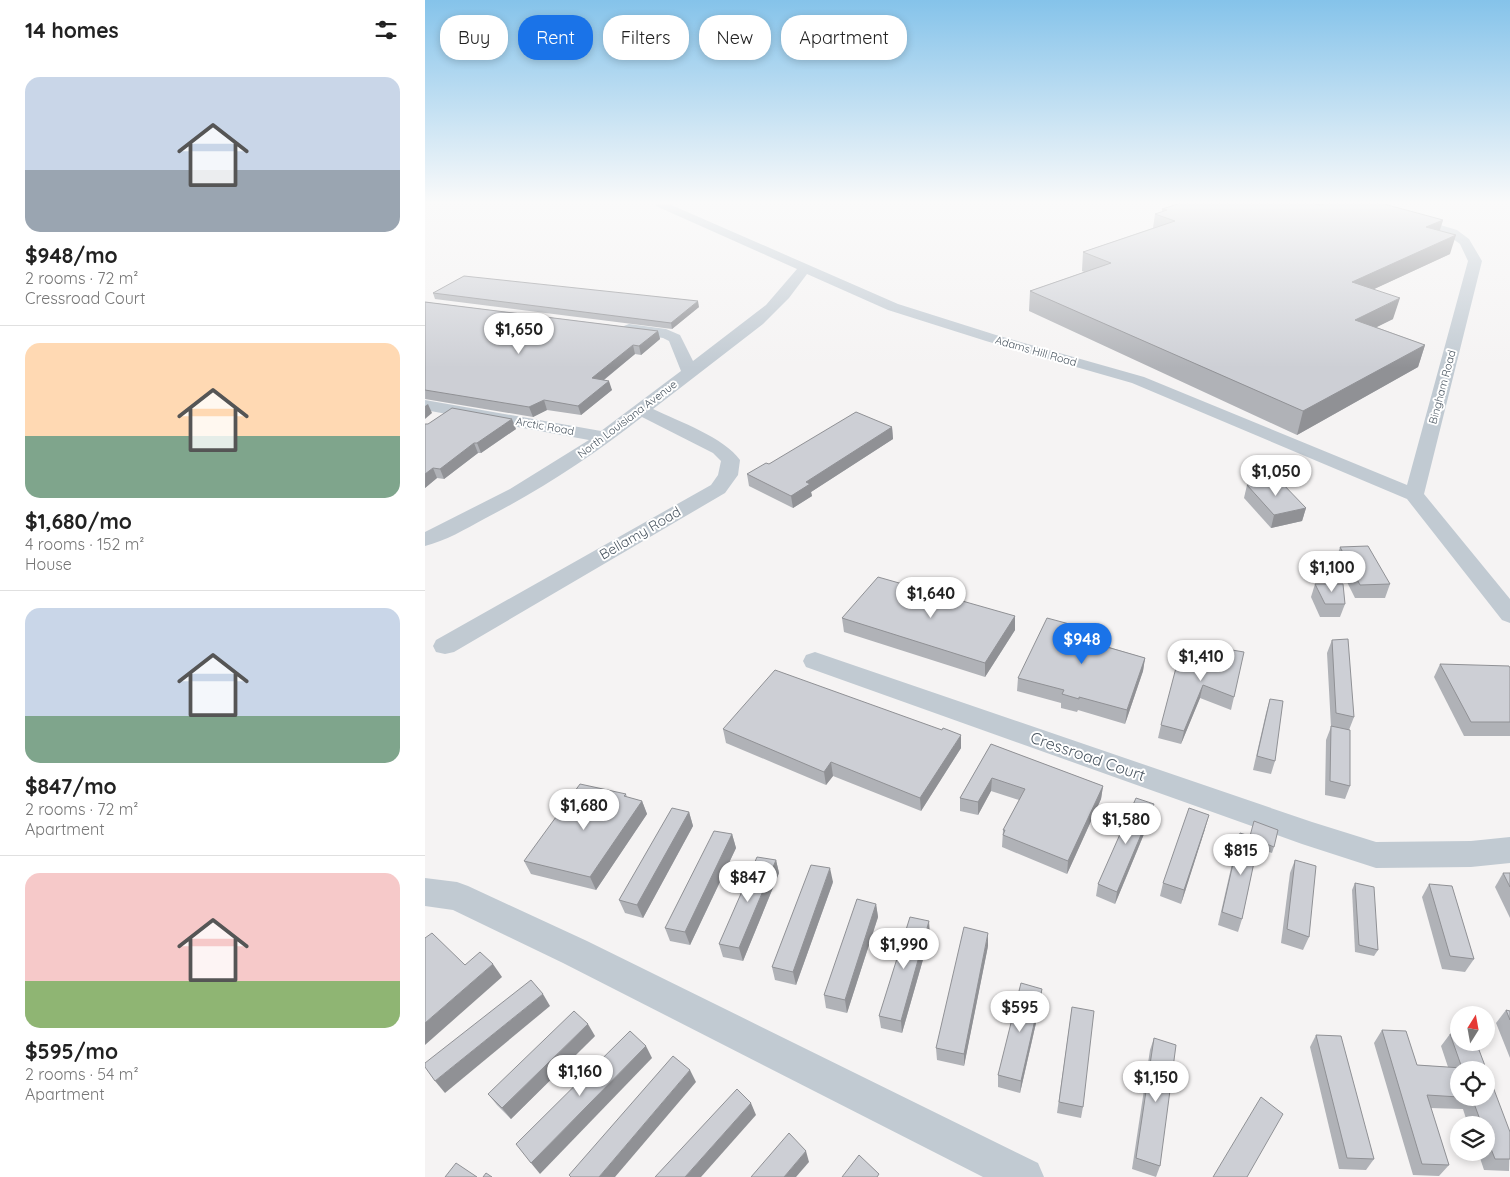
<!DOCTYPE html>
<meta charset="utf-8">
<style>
:root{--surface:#fff;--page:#f2f2f2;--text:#222;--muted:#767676;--line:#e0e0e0;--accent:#1a73e8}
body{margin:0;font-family:Quicksand,sans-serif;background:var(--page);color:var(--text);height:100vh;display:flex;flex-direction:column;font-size:19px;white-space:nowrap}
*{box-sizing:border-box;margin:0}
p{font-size:16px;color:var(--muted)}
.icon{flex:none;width:28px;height:28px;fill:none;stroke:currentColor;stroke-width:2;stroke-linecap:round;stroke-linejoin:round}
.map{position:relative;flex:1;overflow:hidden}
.details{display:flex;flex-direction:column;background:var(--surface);width:425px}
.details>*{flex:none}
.banner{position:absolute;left:15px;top:15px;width:475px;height:45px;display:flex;gap:10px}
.needle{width:32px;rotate:11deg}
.fabs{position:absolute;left:1025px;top:1006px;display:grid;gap:10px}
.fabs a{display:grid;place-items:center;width:45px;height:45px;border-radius:50%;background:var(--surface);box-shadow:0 2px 8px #0003;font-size:25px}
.price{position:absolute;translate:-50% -42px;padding:0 11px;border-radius:18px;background:#fff;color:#222;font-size:16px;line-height:32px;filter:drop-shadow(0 1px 2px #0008)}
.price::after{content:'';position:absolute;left:50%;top:30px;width:15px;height:11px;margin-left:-8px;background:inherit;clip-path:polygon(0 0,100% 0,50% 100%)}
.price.selected{background:var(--accent);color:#fff}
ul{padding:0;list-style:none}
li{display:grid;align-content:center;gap:10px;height:265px;padding:0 25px}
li+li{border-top:1px solid var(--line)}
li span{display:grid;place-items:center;height:155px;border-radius:15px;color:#555}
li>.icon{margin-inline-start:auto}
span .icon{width:90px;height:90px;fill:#fffc;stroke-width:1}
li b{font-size:21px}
h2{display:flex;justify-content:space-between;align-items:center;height:60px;padding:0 25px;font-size:21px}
.chip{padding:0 18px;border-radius:20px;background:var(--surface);box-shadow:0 2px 8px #0003;font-size:18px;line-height:45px}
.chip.selected{background:var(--accent);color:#fff}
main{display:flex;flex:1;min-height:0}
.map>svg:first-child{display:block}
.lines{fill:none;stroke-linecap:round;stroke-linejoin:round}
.minor{fill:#c1cad2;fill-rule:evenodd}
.wall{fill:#b0b2b7;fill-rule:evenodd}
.shaded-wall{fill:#909195}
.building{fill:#cdcfd5;stroke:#909195}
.labels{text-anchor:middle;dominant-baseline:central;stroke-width:4;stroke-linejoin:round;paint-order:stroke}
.far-street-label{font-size:11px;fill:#4a5661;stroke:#fff}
.street-label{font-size:14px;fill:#4a5661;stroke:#fff}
.near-street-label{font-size:16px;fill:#4a5661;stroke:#fff}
</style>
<main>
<section class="details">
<h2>14 homes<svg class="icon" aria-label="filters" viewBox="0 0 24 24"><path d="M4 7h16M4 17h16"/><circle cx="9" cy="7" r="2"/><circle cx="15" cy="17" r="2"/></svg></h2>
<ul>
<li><span style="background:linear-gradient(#c9d6e8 60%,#9aa5b1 0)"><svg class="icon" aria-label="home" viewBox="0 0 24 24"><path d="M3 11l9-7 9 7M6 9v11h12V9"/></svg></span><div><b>$948/mo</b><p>2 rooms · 72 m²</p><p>Cressroad Court</p></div></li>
<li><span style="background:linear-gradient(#ffd9b3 60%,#7fa58c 0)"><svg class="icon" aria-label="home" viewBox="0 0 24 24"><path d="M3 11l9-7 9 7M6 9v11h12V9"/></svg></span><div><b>$1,680/mo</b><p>4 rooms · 152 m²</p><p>House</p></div></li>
<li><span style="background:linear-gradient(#c9d6e8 70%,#7fa58c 0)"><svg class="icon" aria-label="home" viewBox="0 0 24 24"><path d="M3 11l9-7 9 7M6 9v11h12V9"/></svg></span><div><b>$847/mo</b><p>2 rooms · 72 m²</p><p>Apartment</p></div></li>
<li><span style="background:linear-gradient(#f6c9c9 70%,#8fb573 0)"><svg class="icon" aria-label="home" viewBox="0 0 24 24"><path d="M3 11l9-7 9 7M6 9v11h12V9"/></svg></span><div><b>$595/mo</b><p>2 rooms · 54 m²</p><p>Apartment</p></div></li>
</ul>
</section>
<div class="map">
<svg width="1085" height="1177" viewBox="0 0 1085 1177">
<rect width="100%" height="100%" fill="#f5f3f3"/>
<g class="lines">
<g class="minor">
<path d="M230,204H244L473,304L571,335L719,377L982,485L1043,261L1035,244L1024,236L930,206L928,204H945L1032,230L1044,239L1057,261L999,494L1085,599V623L1077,620L982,499L707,383L561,341L463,310L382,274L364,298L338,324L228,409C253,421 300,438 315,460L313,475L300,493L29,652L20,654L11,652L8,646L11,640L286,485L293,475L296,461L288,453L217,417C168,456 115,490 59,519C41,529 20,541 0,546V532L85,489L164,440L0,410V400L176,431L256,371L244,341L238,338L199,332L196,329L199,326L204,324L241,329L255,335L268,361L341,305L372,269L231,206Z"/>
<polygon points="390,652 887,822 951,842 1046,841 1085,837 1085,863 1046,867 951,868 877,844 381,667 378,661 381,655"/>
<polygon points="0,878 32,882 43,886 162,941 613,1163 619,1177 558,1177 138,963 28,910 0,906"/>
</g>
</g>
<g class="wall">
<polygon points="895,205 1018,220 1015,231 1025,254 949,289 968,319 951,327 1000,345 993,367 872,435 604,311 605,291 659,272 657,271 658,252 728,228 730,214 737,212 737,209"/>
<polygon points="8,293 274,307 247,329 10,299"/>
<polygon points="0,302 233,331 235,339 216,355 210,354 179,380 187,390 156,415 122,410 108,417 0,399"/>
<polygon points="0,424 91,429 56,453 53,453 19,479 12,478 0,488"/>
<polygon points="467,427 468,439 386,492 387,496 368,508 324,486 322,474 344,464"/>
<polygon points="822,485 881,508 877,521 846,528 819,498"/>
<polygon points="915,547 965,584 960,598 930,598 911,560"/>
<polygon points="890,584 920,604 915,617 895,617 886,597"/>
<polygon points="590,616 590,630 560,677 419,632 417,618"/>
<polygon points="907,640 929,717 924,730 925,786 920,799 900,795 901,740 906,727 902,653"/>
<polygon points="677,645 720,658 718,671 700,724 653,710 652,712 636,708 636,703 592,691 593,678"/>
<polygon points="769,645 809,697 806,710 775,698 756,744 733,738 736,725 765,667"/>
<polygon points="1015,664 1085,668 1085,736 1039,736 1009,677"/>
<polygon points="845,699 850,761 846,774 828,770 841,713"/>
<polygon points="298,729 536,748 496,811 408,776 401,785 301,743"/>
<polygon points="566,744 678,786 676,799 642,874 577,847 578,830 594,800 566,791 553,815 535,811 535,798"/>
<polygon points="201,794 202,797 217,801 222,814 171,890 106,874 99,861"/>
<polygon points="729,804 726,817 690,904 671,896 673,884"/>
<polygon points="264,812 268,826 218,918 200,913 194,900"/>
<polygon points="780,829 756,904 735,896 738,883"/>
<polygon points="815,833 849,847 847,853 832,848 817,919 813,932 793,925 811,846"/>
<polygon points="307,834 311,848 265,945 245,941 240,928"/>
<polygon points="351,860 354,873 318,961 298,957 294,944"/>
<polygon points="870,860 884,937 878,950 856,943 865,873"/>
<polygon points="1078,873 1085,873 1085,918 1070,887"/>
<polygon points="408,882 371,985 350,980 347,967"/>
<polygon points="930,883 953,950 949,956 930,952 927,890"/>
<polygon points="1004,884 1049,959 1040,972 1017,969 997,897"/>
<polygon points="451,904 453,917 422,1013 401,1008 399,995"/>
<polygon points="505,935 477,1033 456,1028 454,1016"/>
<polygon points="563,946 539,1066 512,1060 511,1048"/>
<polygon points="617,989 616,1001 595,1093 573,1087 573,1075"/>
<polygon points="647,1007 658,1107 656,1118 632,1113"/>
<polygon points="1081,1010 1085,1011 1085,1058 1071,1023"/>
<path d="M957,1030L992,1065L1023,1067L1016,1046L1025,1034L1085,1132L1084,1171L1059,1170L1053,1152H1061V1125H1043L1038,1109L1005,1108L1024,1165L1014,1176L988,1175L949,1043ZM1034,1070L1061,1098H1034Z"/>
<polygon points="891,1035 949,1159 941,1170 914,1169 885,1047"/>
<polygon points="170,1036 86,1119 72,1105 63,1094"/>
<polygon points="729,1038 735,1166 731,1177 707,1169 725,1050"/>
</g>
<g class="shaded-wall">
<polygon points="1018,220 1012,238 1001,227"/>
<polygon points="1031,235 1025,254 921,302 927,282"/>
<polygon points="975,298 968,319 924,341 930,320"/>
<polygon points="273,301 274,307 247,329 246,323"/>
<polygon points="233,331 235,339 216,355 214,346"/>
<polygon points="208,345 210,354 170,387 167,378"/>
<polygon points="1000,345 993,367 872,435 878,411"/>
<polygon points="184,381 187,390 156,415 153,406"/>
<polygon points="119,400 122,410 108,417 104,407"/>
<polygon points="3,404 7,413 0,419 0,406"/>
<polygon points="87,419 91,429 56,453 52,443"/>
<polygon points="467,427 468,439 386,492 387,496 368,508 366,496 381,482"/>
<polygon points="49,443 53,453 19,479 15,469"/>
<polygon points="8,468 12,478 0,488 0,474"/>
<polygon points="881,508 877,521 846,528 849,515"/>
<polygon points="590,616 590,630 560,677 560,663"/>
<polygon points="720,658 718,671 700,724 702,710"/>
<polygon points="778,685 775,698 756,744 759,731"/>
<polygon points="536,735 536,748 496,811 495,798"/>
<polygon points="406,762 408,776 401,785 399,772"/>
<polygon points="567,778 566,791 553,815 553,802"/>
<polygon points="678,786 676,799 642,874 643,861"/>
<polygon points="217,801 222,814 171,890 165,877"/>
<polygon points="729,804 726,817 690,904 692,892"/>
<polygon points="264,812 268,826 218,918 212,905"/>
<polygon points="784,815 780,829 756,904 759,890"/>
<polygon points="307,834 311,848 265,945 260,932"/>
<polygon points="351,860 354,873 318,961 314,948"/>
<polygon points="405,868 408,882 371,985 368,972"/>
<polygon points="451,904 453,917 422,1013 420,1000"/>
<polygon points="504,921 505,935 477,1033 476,1021"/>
<polygon points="563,933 563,946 539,1066 539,1054"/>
<polygon points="68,964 77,977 0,1045 0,1023"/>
<polygon points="617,989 616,1001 595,1093 596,1081"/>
<polygon points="118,994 125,1006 20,1093 10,1081"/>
<polygon points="163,1024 170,1036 86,1119 77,1108"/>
<polygon points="221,1046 227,1058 115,1174 106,1163"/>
<polygon points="265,1070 271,1082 190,1177 174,1177"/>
<polygon points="326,1103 331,1115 276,1177 260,1177"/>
<polygon points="381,1151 384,1162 371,1177 359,1177"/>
</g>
<g class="building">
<polygon points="753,204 889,204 895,205 900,204 959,204 1018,220 1001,227 1031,235 927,282 975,298 930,320 1000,345 878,411 605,291 686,263 658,252 750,221 730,214 742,210 737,209"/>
<polygon points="39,276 273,301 246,323 8,293"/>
<polygon points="0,302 233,331 214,346 208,345 167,378 184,381 153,406 119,400 104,407 0,390"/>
<polygon points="27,408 87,419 52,443 49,443 15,469 8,468 0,474 0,424 3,424"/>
<polygon points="431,412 467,427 381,482 385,484 366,496 322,474 341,463 344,464"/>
<polygon points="854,480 881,508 849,515 822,485"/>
<polygon points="943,546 965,584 935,585 915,547"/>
<polygon points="453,577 590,616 560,663 417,618"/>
<polygon points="890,584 918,584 920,604 900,604"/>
<polygon points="622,618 678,633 675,645 720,658 702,710 654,697 654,699 637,694 639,690 593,678"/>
<polygon points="923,639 929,717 911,713 907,640"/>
<polygon points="769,645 782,648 783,646 819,652 809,697 778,685 759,731 736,725 752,664 766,667"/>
<polygon points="1015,664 1084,666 1085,668 1085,722 1046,722"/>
<polygon points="350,670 517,730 518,728 536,735 495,798 406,762 399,772 298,729"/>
<polygon points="845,699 858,701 850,761 832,756"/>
<polygon points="906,726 925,730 925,786 905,781"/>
<polygon points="566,744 678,786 643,861 578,835 580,830 578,830 600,789 567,778 553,802 535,798"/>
<polygon points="155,784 201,794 199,796 217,801 165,877 99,861"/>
<polygon points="711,798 729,804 692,892 673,884"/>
<polygon points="247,808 264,812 212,905 194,900"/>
<polygon points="764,808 784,815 759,890 738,883"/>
<polygon points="829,821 853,830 849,847 834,841 834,839 825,836"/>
<polygon points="289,831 307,834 260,932 240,928"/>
<polygon points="815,833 834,839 817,919 797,912"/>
<polygon points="332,857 351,860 314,948 294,944"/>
<polygon points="870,860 891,866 884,937 862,929"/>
<polygon points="386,865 405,868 368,972 347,967"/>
<polygon points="1078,873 1085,873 1085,887"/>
<polygon points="930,883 949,887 953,950 934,945"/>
<polygon points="1004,884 1027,886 1049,959 1025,956"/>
<polygon points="432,899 451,904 420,1000 399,995"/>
<polygon points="485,917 504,921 476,1021 454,1016"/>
<polygon points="539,927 563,933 539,1054 511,1048"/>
<polygon points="7,933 40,965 55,952 68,964 0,1023 0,938"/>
<polygon points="106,980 118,994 10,1081 0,1067 0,1063"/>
<polygon points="596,983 617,989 596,1081 573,1075"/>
<polygon points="647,1007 669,1011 658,1107 634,1102"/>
<polygon points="1081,1010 1085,1011 1085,1020"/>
<polygon points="149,1011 163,1024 77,1108 63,1094"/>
<polygon points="957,1030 981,1031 992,1065 1037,1068 1025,1034 1034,1034 1034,1042 1051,1042 1085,1132 1085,1159 1070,1159 1061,1136 1061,1125 1057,1125 1047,1098 1046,1098 1061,1098 1061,1070 1034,1070 1034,1097 1002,1095 1024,1165 997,1164"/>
<polygon points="205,1031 221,1046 106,1163 91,1144"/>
<polygon points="891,1035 916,1036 949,1159 922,1158"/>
<polygon points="729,1038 751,1045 735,1166 711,1158"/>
<polygon points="248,1056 265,1070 174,1177 146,1177 144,1175"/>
<polygon points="312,1089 326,1103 260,1177 230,1177"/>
<polygon points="836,1097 858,1114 822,1177 788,1177"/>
<polygon points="364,1133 381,1151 359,1177 326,1177"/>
<polygon points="434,1155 454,1174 452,1177 417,1177"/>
<polygon points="31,1163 52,1177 20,1177"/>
<polygon points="61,1173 67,1177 58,1177"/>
</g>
<linearGradient id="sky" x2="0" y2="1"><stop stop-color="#85c3ea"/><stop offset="0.55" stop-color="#fafafa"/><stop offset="1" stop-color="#fafafa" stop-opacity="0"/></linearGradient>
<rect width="1085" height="368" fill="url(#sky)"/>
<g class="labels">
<g class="far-street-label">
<text transform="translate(611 351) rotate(16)">Adams Hill Road</text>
<text transform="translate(1017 387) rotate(-75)">Bingham Road</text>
<text transform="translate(202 419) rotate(-37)">North Louisiana Avenue</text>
<text transform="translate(120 426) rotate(10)">Arctic Road</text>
</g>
<g class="street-label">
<text transform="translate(215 533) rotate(-30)">Bellamy Road</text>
</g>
<g class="near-street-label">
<text transform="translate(663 756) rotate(19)">Cressroad Court</text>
</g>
</g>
</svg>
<div class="fabs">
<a><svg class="needle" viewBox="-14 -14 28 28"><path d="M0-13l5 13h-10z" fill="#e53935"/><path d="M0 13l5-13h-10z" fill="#767676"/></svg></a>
<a><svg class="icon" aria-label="locate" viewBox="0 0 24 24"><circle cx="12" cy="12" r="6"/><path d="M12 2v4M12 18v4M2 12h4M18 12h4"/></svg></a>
<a><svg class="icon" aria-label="layers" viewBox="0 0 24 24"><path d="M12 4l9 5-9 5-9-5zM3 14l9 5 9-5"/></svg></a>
</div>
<b class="price" style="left:94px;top:355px">$1,650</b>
<b class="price" style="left:851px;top:497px">$1,050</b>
<b class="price" style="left:907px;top:593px">$1,100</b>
<b class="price" style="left:506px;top:619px">$1,640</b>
<b class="price selected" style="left:657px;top:665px">$948</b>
<b class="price" style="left:776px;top:682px">$1,410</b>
<b class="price" style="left:159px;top:831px">$1,680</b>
<b class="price" style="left:701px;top:845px">$1,580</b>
<b class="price" style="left:816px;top:876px">$815</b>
<b class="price" style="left:323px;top:903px">$847</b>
<b class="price" style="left:479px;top:970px">$1,990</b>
<b class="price" style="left:595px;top:1033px">$595</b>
<b class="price" style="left:155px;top:1097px">$1,160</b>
<b class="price" style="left:731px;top:1103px">$1,150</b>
<div class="banner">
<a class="chip">Buy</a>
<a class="chip selected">Rent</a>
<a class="chip">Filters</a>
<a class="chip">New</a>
<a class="chip">Apartment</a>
</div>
</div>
</main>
